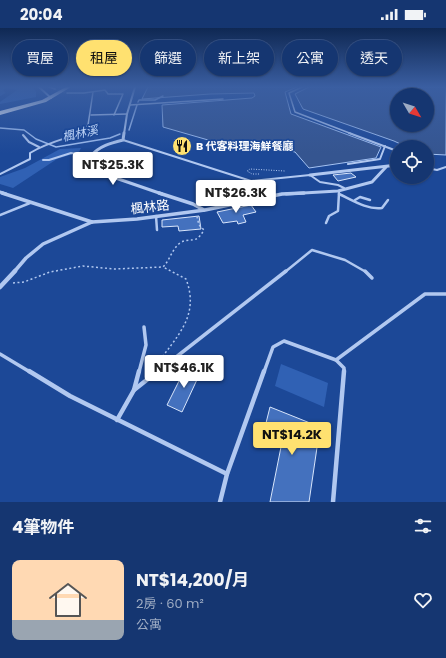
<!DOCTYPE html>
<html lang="zh-TW">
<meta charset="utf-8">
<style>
:root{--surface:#153671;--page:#224179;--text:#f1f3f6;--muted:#9dabc3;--line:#345084;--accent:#ffe170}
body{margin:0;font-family:Poppins,"Noto Sans TC",sans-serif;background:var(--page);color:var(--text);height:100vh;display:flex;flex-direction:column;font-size:15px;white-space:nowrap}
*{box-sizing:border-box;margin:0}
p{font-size:13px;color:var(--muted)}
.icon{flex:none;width:22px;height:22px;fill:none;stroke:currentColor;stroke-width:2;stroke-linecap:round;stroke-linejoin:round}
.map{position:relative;height:474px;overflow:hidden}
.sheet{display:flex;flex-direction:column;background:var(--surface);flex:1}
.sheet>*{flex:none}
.hud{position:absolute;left:12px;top:12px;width:422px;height:36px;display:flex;gap:8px}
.needle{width:26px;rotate:129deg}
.buttons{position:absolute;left:390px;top:60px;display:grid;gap:8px}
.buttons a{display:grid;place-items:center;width:44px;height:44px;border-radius:50%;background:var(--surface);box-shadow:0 1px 3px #0004,0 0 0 1px var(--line);font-size:20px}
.price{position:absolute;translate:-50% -34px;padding:0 9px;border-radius:4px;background:#fff;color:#222;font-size:13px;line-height:26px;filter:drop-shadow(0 1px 2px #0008)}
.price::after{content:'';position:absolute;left:50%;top:24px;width:12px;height:9px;margin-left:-6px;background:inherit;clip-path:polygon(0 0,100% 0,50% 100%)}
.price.current{background:var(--accent);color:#111}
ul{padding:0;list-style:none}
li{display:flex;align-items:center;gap:12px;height:100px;padding:0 12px}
li span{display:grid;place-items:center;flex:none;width:112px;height:80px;border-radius:8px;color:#555}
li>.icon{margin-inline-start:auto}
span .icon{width:48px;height:48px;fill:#fffc;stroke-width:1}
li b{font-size:17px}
h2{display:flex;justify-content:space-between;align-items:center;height:48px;padding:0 12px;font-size:17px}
.tag{padding:0 14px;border-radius:18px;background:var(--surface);box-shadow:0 1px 3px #0004,0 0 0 1px var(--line);font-size:14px;line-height:36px}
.tag.current{background:var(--accent);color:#111}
.status{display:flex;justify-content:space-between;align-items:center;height:28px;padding:0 20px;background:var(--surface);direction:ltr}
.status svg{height:11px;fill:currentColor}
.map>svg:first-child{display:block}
.green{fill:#3061b4}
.water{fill:#355590;stroke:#a4c2f2;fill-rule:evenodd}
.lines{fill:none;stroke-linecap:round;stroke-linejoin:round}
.stream{stroke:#a4c2f2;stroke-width:1.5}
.building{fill:#4471be;stroke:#d8e5fb}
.street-tunnel{stroke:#3e63a7;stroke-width:2;stroke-dasharray:2 1;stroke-linecap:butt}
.path-far1{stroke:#b1c8f0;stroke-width:1;stroke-dasharray:1 1.5;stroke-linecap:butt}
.path{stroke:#b1c8f0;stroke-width:1.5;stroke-dasharray:2 2.5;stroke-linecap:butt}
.lane-far4{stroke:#b1c8f0;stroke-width:1.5}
.lane-far3{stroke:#b1c8f0;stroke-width:2}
.lane-far2{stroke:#b1c8f0;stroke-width:2.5}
.lane-far1{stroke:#b1c8f0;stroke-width:3.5}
.lane{stroke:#b1c8f0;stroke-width:4.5}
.street-far3{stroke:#b1c8f0;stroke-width:2}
.street-far2{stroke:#b1c8f0;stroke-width:3}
.street-far1{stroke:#b1c8f0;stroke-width:3.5}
.street{stroke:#b1c8f0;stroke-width:4.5}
.primary{fill:#fafbff;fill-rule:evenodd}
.labels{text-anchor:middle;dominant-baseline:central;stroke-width:3.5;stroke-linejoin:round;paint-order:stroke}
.far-poi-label{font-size:11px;font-weight:bold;fill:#fff;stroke:#1c4897;text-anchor:start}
.far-water-label{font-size:12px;font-style:italic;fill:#bdd3f6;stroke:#1c4897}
.street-label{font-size:13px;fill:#fff;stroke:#1c4897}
</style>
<div class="status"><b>20:04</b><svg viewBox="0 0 49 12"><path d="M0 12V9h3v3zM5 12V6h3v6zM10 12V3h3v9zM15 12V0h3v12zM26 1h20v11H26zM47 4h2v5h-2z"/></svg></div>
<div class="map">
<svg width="446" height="474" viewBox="0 0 446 474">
<rect width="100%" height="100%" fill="#1c4897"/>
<g class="green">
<polygon points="0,59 33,59 36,64 36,69 0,76 0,74 17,62 6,60 3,62 6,65 0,68"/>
<polygon points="81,120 79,124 57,131 13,160 0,156 0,149 25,140 60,121"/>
<polygon points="281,336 328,355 324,379 275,358"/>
</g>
<g class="water">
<polygon points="148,59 297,59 285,64 291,86 381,119 376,130 309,140 295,124 286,122 229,118 163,99 162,77 252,70 255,68 254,65 210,66 142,71"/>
<path d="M309,59H446V127L427,126V119H407L394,113L303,81L295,66ZM397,67H427V97H397Z"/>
</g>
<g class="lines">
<g class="stream">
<polyline points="138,74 139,72 155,72 163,68"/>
<polyline points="0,100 24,102 36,111 56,119 110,110 120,106"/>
<polyline points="129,102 137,77"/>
</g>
</g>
<g class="building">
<polygon points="351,145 356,149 338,153 333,147"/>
<polygon points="251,177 256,184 243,187 246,194 238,196 237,193 223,195 217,184"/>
<polygon points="199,188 201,201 179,203 178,198 162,199 162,192"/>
<polygon points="187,337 201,343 182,384 167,377"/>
<polygon points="270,379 320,399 309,474 270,474 281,419 262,411"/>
</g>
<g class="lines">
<polyline class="street-tunnel" points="55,61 67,65"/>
<polyline class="path-far1" points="259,146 252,146 247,143 250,141 285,143"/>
<g class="path">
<path d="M13,255L24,254L50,244L83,238L114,241L163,239C170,232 172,221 180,215C191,208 195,218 204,202L199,197L197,189"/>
<path d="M157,336C177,308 200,288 186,251L163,239"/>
</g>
<g class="lane-far4">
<polyline points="49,59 55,61"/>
<polyline points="302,59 289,65 295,84 352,106"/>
<polyline points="67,65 84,65 105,62 108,66 123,66 114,87"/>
<polyline points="130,77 223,71"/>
<polyline points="91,87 127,86"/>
<polyline points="78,106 85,101 88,97 93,64"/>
</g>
<g class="lane-far3">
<polyline points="349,105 397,123"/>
<polyline points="23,107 29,114 39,119"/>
<polyline points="123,112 251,153 310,147 320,154 338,157 344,160"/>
<polyline points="43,132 49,132 71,125 91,128"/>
<polyline points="348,136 380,131 385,118"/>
<polyline points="427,140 437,142 446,139"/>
<path d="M0,146L30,131V125C46,115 64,111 81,105"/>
<polyline points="209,162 237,165"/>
</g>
<g class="lane-far2">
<polyline points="235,165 237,165"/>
<path d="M339,166C352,172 367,182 382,180L388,172"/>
<polyline points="355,172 360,169 370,172"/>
<polyline points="0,187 30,175"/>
<polyline points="156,188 157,202"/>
<polyline points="326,195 329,188 338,183 339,165"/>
<polyline points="285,244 312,222 345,232 366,244"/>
</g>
<g class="lane-far1">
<polyline points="365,243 372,250"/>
<polyline points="0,326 30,344"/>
<polyline points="336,332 425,266 446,266"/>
<polyline points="139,344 146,317 144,299"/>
<polyline points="157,344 286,243"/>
<polyline points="264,344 273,319 284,313 336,332 344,340 344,344"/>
</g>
<g class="lane">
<polyline points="29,343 70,368 227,446"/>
<polyline points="134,362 139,343"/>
<polyline points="117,392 134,362 158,343"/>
<polyline points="220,474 227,446 264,343"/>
<polyline points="333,474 344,343"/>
</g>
<g class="street-far3">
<polyline points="39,59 51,70"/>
<polyline points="124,106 127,86 135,59"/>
</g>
<g class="street-far2">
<path d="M124,105L123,112C111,115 99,118 91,128L94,138L104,146L162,166"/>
<polyline points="310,147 397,137"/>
<polyline points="0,164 6,166"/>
<polyline points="286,166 338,163 372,154 386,139"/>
</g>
<g class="street-far1">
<polyline points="2,165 92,194"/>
<polyline points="159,165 193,176 204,182"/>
<polyline points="14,244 26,230 43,216 92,194 137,191 205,182 282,166 304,165"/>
</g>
<polyline class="street" points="0,259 15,243"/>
<polygon class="primary" points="66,59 71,59 46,74 0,87 0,83 42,72"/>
</g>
<linearGradient id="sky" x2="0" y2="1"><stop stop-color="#0f2853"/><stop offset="0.47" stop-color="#3a5ea1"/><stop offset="1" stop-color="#3a5ea1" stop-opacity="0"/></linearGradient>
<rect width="446" height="125" fill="url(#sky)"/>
<defs>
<g id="restaurant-disc" transform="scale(1)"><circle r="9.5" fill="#ffe170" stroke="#1c4897"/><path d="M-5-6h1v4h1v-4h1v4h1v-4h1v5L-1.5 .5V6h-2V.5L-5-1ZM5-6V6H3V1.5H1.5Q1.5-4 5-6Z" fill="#111"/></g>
</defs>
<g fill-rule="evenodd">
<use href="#restaurant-disc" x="182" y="118"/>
</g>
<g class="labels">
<g class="far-poi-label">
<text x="196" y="118">B 代客料理海鮮餐廳</text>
</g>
<g class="far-water-label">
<text transform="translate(80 105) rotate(-12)">楓林溪</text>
</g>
<g class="street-label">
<text transform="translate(150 179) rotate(-7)">楓林路</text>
</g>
</g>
</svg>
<div class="buttons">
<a><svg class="needle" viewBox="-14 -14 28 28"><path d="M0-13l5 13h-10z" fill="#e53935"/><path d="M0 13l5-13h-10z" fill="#9dabc3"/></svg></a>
<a><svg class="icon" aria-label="locate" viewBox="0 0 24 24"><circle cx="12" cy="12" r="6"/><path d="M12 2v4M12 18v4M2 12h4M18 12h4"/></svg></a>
</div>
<b class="price" style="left:113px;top:158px">NT$25.3K</b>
<b class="price" style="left:236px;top:186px">NT$26.3K</b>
<b class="price" style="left:184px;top:361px">NT$46.1K</b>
<b class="price current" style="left:292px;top:428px">NT$14.2K</b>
<div class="hud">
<a class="tag">買屋</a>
<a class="tag current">租屋</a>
<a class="tag">篩選</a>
<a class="tag">新上架</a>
<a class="tag">公寓</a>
<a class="tag">透天</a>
</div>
</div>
<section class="sheet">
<h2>4筆物件<svg class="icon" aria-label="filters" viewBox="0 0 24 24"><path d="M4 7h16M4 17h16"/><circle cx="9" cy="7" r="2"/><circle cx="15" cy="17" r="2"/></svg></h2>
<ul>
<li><span style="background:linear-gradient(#ffd9b3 75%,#9aa5b1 0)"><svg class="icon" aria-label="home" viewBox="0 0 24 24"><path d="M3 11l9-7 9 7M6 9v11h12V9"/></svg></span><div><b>NT$14,200/月</b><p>2房 · 60 m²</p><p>公寓</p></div><svg class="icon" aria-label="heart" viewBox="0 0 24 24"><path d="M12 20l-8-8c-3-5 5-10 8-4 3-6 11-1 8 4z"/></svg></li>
</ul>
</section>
